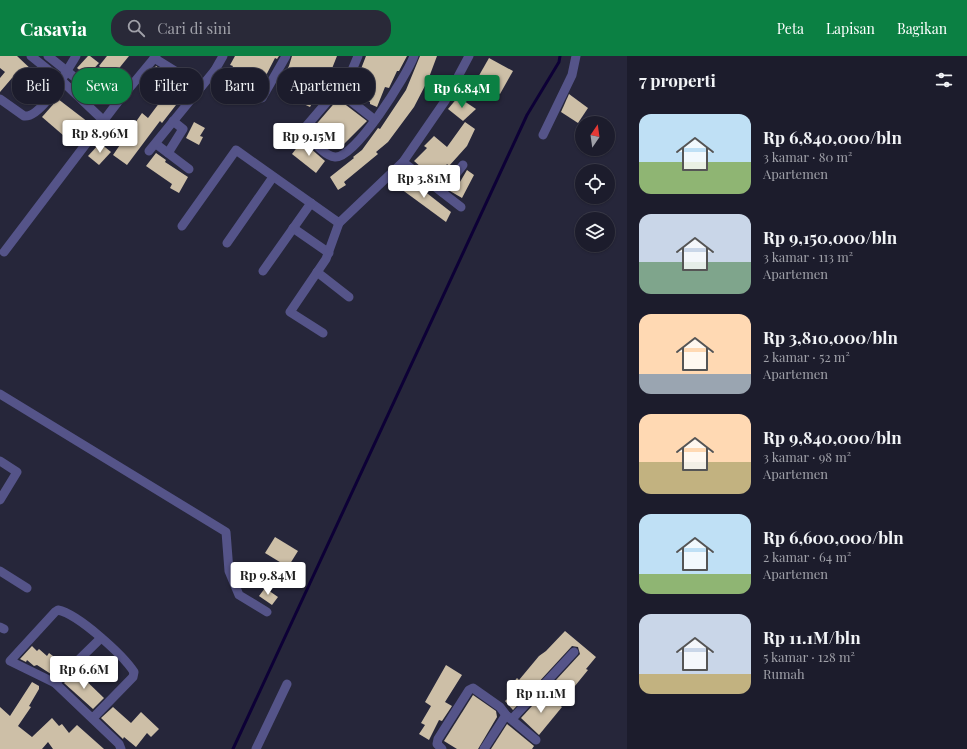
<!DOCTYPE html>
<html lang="id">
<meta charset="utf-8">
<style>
:root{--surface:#1c1c2c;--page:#292938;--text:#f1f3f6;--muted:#a0a1a9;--line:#3a3a48;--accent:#0b8043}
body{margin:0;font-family:"Playfair Display",serif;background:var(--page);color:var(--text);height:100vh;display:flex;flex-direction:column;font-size:15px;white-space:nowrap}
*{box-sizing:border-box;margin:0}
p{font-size:13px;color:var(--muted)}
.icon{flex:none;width:22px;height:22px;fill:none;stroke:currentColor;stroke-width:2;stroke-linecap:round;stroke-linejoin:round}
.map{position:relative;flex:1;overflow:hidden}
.details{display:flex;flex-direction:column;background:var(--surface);width:340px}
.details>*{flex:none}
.hud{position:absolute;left:12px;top:12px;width:380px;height:36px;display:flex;gap:8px}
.needle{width:26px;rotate:13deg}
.controls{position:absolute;left:575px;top:60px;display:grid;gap:8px}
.controls a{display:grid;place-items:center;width:40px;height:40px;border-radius:50%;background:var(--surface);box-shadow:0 1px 3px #0004,0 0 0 1px var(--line);font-size:20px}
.price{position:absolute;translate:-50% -34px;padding:0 9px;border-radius:4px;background:#fff;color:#222;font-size:13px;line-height:26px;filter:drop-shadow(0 1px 2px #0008)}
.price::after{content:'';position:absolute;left:50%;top:24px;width:12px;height:9px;margin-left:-6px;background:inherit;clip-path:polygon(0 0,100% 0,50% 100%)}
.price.on{background:var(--accent);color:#fff}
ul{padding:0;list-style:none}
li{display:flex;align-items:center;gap:12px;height:100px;padding:0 12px}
li span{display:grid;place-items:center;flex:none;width:112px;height:80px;border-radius:12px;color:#555}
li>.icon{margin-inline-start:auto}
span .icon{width:48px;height:48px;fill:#fffc;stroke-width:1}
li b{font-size:17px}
h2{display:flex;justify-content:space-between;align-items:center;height:48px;padding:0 12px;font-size:17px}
.tag{padding:0 14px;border-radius:16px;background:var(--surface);box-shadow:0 1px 3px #0004,0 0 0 1px var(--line);font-size:14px;line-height:36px}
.tag.on{background:var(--accent);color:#fff}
header{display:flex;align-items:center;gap:24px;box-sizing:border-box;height:56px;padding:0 20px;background:var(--accent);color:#fff}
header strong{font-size:19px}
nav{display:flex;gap:22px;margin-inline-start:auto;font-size:14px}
.search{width:280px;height:36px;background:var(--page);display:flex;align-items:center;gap:10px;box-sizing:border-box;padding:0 14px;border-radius:16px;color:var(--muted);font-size:15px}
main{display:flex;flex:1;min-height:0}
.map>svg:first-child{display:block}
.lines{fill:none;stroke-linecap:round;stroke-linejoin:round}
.stream{stroke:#0d0036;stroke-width:3}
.building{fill:#cdbfa7}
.minor{stroke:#555489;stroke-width:9}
</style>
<header>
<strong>Casavia</strong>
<div class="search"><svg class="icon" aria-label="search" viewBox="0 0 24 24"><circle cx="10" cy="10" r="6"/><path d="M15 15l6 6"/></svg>Cari di sini</div>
<nav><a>Peta</a><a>Lapisan</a><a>Bagikan</a></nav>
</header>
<main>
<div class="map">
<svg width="627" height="693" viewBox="0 0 627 693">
<rect width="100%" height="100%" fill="#26263a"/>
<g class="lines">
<polyline class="stream" points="233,693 527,59 559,6 560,0"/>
</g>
<g class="building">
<polygon points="0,0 17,0 34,16 22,30 12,22 0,36 0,22 5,16 0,12"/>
<polygon points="88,0 90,0 99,7 87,20 77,12"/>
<polygon points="107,0 129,0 112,21 99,10"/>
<polygon points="235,0 279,0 277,3 275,2 259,33 230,16 233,10 230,9"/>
<polygon points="292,0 337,0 331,15 327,23 325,22 323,26 308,20 321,30 310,51 295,44 297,40 277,30 289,10"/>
<polygon points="366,0 407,0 399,15 397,15 389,32 385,31 377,51 370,48 370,46 359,42 360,39 352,36"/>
<polygon points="420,0 437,0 428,24 414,51 388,86 376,96 378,98 344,126 346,129 338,134 330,121 354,102 353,101 362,94 378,72 380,73 406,34"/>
<polygon points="489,2 513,15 500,38 477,23"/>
<polygon points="156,10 184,29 173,47 176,49 162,67 160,65 127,109 113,99 142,57 148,62 169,34 149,20"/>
<polygon points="569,38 588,52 578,67 561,56"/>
<polygon points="458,41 476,53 463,65 448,53"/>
<polygon points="58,43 88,66 71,86 42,61"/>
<polygon points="338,43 367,65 339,93 328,82 313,72"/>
<polygon points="194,66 205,72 200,80 203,81 199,89 186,82"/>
<polygon points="465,66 475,73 467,90 449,110 447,108 436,124 414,105 427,92 424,90 434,80 447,91"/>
<polygon points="288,72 297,78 289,92 279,85"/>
<polygon points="302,85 325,105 316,117 292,98"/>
<polygon points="100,87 111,96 99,109 88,100"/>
<polygon points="156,97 166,104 165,106 188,121 179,137 170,132 172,128 146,110"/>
<polygon points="467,114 474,119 462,142 450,135 457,131"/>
<polygon points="405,120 451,156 446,166 397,130"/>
<polygon points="275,481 298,495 288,511 265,497"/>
<polygon points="265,532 278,541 272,549 259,540"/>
<polygon points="565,575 596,601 586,613 588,614 570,636 556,624 580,598 578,591 572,590 513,654 505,645 518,633 512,628 517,622 519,624 539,600 546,595"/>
<polygon points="32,590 37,595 39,593 47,600 49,597 65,609 54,620 37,609 34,610 27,604 26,606 20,603"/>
<polygon points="446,609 462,619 445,646 452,650 442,665 439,664 429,684 419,678 425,669 421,667 431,650 425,646"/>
<polygon points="76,615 104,642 93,653 64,627"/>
<polygon points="32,626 39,630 39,633 29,650 31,651 18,670 32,681 52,662 59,670 62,668 69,677 77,669 104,693 53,693 48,686 42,693 0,693 0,651 10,660"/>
<polygon points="544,637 562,651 539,679 521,662"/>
<polygon points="473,639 496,655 497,661 478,693 457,693 444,685"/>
<polygon points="113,651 131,667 141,656 159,673 151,681 147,677 136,691 124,681 123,683 101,662"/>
<polygon points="507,668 534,690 532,693 491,693"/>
</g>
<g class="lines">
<g class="minor">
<polyline points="31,0 62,25 104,65"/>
<polyline points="48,0 83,28 110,39 117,47"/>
<path d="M358,0L350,19L303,74C311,82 323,100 335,101C355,103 407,19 414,0"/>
<polyline points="154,2 201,31"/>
<polyline points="215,14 262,42 286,0"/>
<polyline points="337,34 375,64"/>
<path d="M0,43L24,60C42,62 67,14 76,0"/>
<polyline points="543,79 572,19 576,0"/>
<polyline points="156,88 189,113"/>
<polyline points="149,95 215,14 223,0"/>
<polyline points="168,97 183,73 173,65"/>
<polyline points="403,106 461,151"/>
<polyline points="442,136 463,109"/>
<polyline points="182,170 236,94 339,167 403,106 445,45 469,0"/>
<polyline points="293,172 329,197"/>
<polyline points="227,187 273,121"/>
<polyline points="4,196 117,47 156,0"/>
<polyline points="263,215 311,147"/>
<polyline points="317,216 349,241"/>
<polyline points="323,277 290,256 326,203 339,167"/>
<polyline points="0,338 226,476 229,515 239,539 267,556"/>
<polyline points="0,405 17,416 0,444"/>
<polyline points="0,515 27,532"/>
<polyline points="0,571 4,573"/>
<polyline points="55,627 101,582"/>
<path d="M93,662L133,621L134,616C123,599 78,558 58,554L55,556L10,605L55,627L119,688L121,693"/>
<polyline points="512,663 574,596"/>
<polyline points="256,693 287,628"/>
<polyline points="442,693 437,688 438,683 469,634 473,632 500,651 506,659 536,684"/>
<polyline points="484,693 506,659"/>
</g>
</g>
</svg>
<div class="controls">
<a><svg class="needle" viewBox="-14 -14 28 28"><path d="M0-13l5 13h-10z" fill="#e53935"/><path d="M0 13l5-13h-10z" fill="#a0a1a9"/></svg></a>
<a><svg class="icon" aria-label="locate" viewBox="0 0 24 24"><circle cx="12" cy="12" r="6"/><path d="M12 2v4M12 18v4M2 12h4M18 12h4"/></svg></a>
<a><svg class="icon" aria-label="layers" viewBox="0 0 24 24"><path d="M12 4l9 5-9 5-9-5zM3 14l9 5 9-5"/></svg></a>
</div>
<b class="price on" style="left:462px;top:53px">Rp 6.84M</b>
<b class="price" style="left:100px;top:98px">Rp 8.96M</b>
<b class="price" style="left:309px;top:101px">Rp 9.15M</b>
<b class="price" style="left:424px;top:143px">Rp 3.81M</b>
<b class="price" style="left:268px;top:540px">Rp 9.84M</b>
<b class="price" style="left:84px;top:634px">Rp 6.6M</b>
<b class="price" style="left:541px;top:658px">Rp 11.1M</b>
<div class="hud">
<a class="tag">Beli</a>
<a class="tag on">Sewa</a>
<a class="tag">Filter</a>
<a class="tag">Baru</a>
<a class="tag">Apartemen</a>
</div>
</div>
<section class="details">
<h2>7 properti<svg class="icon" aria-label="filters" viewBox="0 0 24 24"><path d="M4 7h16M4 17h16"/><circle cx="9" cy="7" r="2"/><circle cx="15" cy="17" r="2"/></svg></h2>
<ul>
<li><span style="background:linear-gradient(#bfe0f5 60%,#8fb573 0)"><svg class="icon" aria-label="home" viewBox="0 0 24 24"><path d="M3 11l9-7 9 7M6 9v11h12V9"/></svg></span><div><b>Rp 6,840,000/bln</b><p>3 kamar · 80 m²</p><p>Apartemen</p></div></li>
<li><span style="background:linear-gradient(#c9d6e8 60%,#7fa58c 0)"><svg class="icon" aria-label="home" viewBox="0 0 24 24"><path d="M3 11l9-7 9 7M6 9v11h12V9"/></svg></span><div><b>Rp 9,150,000/bln</b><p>3 kamar · 113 m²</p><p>Apartemen</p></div></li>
<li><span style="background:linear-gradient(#ffd9b3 75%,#9aa5b1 0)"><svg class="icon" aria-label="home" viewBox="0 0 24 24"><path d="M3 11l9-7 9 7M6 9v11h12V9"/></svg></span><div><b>Rp 3,810,000/bln</b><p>2 kamar · 52 m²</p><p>Apartemen</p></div></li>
<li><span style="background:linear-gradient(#ffd9b3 60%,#c2b280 0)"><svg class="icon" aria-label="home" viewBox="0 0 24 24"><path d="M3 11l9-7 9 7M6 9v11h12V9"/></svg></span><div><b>Rp 9,840,000/bln</b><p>3 kamar · 98 m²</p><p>Apartemen</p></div></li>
<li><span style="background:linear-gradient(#bfe0f5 75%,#8fb573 0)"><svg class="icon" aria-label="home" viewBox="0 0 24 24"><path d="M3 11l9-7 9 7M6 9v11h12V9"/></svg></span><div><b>Rp 6,600,000/bln</b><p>2 kamar · 64 m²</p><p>Apartemen</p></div></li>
<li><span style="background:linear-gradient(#c9d6e8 75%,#c2b280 0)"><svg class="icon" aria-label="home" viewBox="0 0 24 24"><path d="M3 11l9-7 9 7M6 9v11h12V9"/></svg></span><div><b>Rp 11.1M/bln</b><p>5 kamar · 128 m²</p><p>Rumah</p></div></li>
</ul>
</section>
</main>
